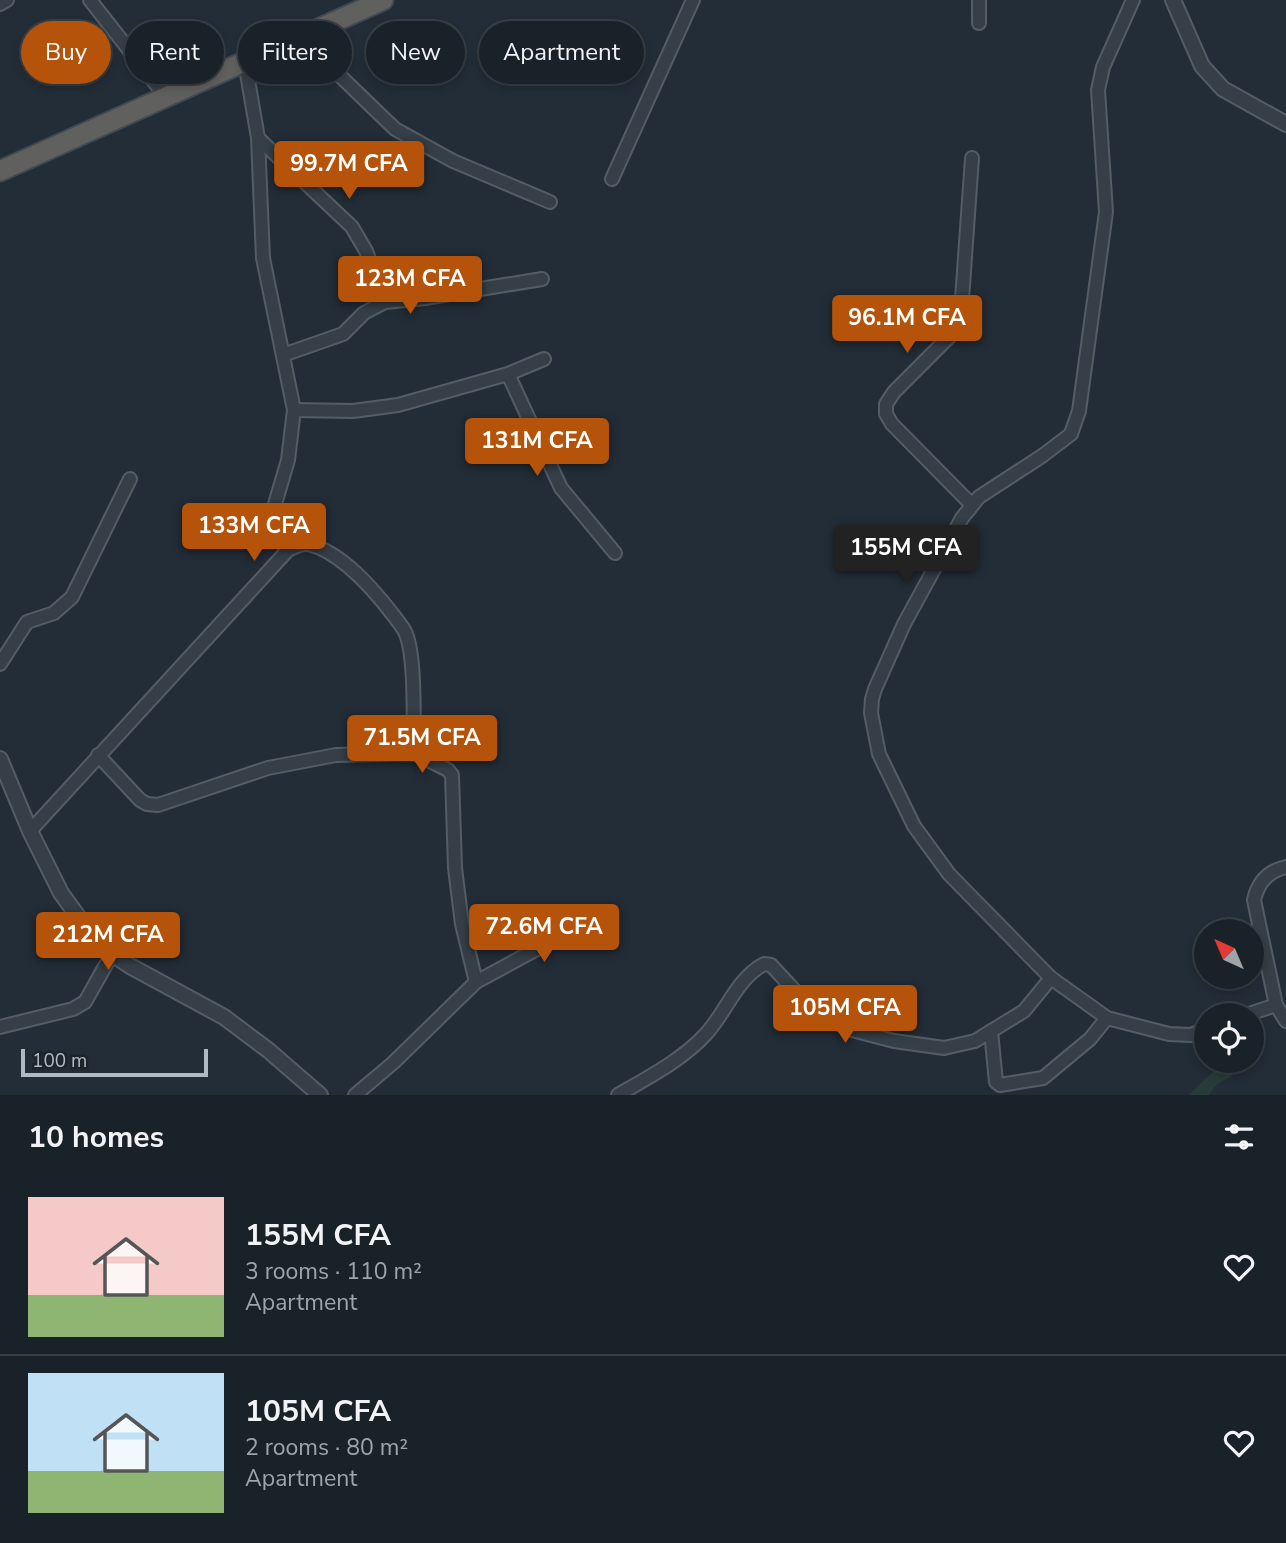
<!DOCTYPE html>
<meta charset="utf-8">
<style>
:root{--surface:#1a2229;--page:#232a31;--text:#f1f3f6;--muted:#9fa4a8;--line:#383f46;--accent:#b45309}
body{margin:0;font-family:"Nunito Sans",sans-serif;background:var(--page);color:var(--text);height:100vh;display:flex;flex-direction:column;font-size:26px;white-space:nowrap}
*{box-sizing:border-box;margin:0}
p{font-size:23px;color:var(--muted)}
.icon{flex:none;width:38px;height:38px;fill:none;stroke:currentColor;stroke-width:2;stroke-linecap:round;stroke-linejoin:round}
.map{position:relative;height:1095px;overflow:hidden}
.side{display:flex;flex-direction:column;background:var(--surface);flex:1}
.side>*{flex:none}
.guide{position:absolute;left:21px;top:21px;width:700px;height:63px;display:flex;gap:14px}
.needle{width:46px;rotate:316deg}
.fabs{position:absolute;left:1194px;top:919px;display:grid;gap:14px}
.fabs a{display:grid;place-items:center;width:70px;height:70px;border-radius:50%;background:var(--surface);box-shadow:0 4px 10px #0003,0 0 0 2px var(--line);font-size:35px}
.scale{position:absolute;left:21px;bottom:18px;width:187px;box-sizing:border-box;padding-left:7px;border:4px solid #b1bac4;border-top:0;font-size:19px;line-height:24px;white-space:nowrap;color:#b1bac4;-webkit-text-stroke:5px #1c242c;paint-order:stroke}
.price{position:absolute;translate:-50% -60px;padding:0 16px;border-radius:7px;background:var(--accent);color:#fff;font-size:23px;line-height:46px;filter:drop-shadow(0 2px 4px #0008)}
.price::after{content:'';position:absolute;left:50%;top:42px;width:21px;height:16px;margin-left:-10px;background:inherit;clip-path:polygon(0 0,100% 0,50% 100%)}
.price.on{background:#222;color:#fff}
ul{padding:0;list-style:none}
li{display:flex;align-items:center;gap:21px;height:175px;padding:0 28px}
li+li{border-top:2px solid var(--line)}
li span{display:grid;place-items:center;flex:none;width:196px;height:140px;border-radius:0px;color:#555}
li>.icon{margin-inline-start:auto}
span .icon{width:84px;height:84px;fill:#fffc;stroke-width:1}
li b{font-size:30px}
h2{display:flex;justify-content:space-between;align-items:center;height:84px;padding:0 28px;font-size:30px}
.chip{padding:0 24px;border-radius:32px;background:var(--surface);box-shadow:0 4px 10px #0003,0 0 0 2px var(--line);font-size:24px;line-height:63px}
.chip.on{background:var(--accent);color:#fff}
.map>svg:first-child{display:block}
.green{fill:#283b3a}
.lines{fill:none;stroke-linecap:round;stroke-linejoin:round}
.minor-casing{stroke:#545d65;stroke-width:16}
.tertiary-casing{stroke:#545d65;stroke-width:18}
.trunk-casing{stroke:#414a52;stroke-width:23}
.minor{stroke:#363f47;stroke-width:12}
.tertiary{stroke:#363f47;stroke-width:14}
.trunk{stroke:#60605e;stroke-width:19}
</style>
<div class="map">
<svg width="1286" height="1095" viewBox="0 0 1286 1095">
<rect width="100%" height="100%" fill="#232d37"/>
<polygon class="green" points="1222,1063 1232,1076 1217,1084 1209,1095 1189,1095"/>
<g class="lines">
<g class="minor-casing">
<g id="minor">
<polyline points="90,0 166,97"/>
<polyline points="1133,0 1103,67 1098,90 1106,212 1079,411 1071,434 1042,456 979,497 962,518 904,624 875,689 872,699 871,713 879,754 914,826 949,874 1051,978 1107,1018 1169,1034 1191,1035 1206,1029"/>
<polyline points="0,4 7,0"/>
<polyline points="979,23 979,0"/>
<polyline points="305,35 337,73 395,129 453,161 550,202"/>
<polyline points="245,62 258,138 263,258 294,410 288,460 270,521 272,531 288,550"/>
<polyline points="258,138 352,227 366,251 385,302"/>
<polyline points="612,179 693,0"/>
<polyline points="283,355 343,334 364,313 385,302 425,298 542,279"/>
<polyline points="508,374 561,488 615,553"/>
<polyline points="294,410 353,411 398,405 508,374 544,359"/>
<polyline points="972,505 892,424 886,414 886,404 894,392 950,336 962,299 972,158"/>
<polyline points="0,664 27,622 54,613 72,597 130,479"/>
<polyline points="98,755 140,800 147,804 158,805 268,768 336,755 414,753 448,770 452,775 455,868 462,924 476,982 393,1063 355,1095"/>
<path d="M30,831L288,550C295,547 300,543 308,544C342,552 374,590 394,616C398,622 404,628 406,634C416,659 413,723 414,753"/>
<polyline points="476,982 596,917"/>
<path d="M1276,1005L1254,900C1258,882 1268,871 1286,867"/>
<polyline points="1246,1015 1276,1005 1286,1021"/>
<polyline points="0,1027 73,1009 85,1002 112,954"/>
<polyline points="991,1031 996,1082 1000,1085 1043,1078 1090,1039 1107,1018"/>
<path d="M618,1095C647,1078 682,1060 705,1035C726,1013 736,979 764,964L771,965L809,1006L848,1029L894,1041L944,1048L975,1041L1024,1011L1051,978"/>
</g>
</g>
<g class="tertiary-casing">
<g id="tertiary">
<polyline points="1173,0 1202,66 1223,89 1286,124"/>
<polyline points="0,759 30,831 61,893 89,932 112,954 130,966 224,1017 268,1050 320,1095"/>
</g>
</g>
<g class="trunk-casing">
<polyline id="trunk" points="0,171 383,0"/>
</g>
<use href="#minor" class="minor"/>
<use href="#tertiary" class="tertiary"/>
<use href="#trunk" class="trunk"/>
</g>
</svg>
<div class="fabs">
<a><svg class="needle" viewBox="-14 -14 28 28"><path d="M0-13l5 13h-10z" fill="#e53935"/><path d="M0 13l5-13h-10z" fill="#9fa4a8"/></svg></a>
<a><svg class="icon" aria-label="locate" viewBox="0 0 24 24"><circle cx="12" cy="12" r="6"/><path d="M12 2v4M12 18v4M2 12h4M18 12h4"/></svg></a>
</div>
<div class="scale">100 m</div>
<b class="price" style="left:349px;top:201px">99.7M CFA</b>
<b class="price" style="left:410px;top:316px">123M CFA</b>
<b class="price" style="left:907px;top:355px">96.1M CFA</b>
<b class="price" style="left:537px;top:478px">131M CFA</b>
<b class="price" style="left:254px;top:563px">133M CFA</b>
<b class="price on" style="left:906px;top:585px">155M CFA</b>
<b class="price" style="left:422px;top:775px">71.5M CFA</b>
<b class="price" style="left:544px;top:964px">72.6M CFA</b>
<b class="price" style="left:108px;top:972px">212M CFA</b>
<b class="price" style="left:845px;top:1045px">105M CFA</b>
<div class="guide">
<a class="chip on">Buy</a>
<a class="chip">Rent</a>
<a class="chip">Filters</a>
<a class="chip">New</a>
<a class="chip">Apartment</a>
</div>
</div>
<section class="side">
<h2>10 homes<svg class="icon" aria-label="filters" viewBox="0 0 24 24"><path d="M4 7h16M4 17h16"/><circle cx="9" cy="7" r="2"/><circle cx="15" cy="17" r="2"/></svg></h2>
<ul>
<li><span style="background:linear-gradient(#f6c9c9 70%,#8fb573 0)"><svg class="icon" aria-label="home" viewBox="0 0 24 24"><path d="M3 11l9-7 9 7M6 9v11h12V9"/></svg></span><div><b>155M CFA</b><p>3 rooms · 110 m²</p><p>Apartment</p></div><svg class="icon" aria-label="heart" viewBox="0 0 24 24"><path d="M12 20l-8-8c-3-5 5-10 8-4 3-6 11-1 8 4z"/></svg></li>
<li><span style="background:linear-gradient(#bfe0f5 70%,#8fb573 0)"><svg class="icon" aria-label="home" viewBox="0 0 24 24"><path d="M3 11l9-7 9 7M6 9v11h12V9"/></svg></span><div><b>105M CFA</b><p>2 rooms · 80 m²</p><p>Apartment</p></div><svg class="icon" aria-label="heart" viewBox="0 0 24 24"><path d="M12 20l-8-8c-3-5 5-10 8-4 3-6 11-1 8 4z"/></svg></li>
</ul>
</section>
